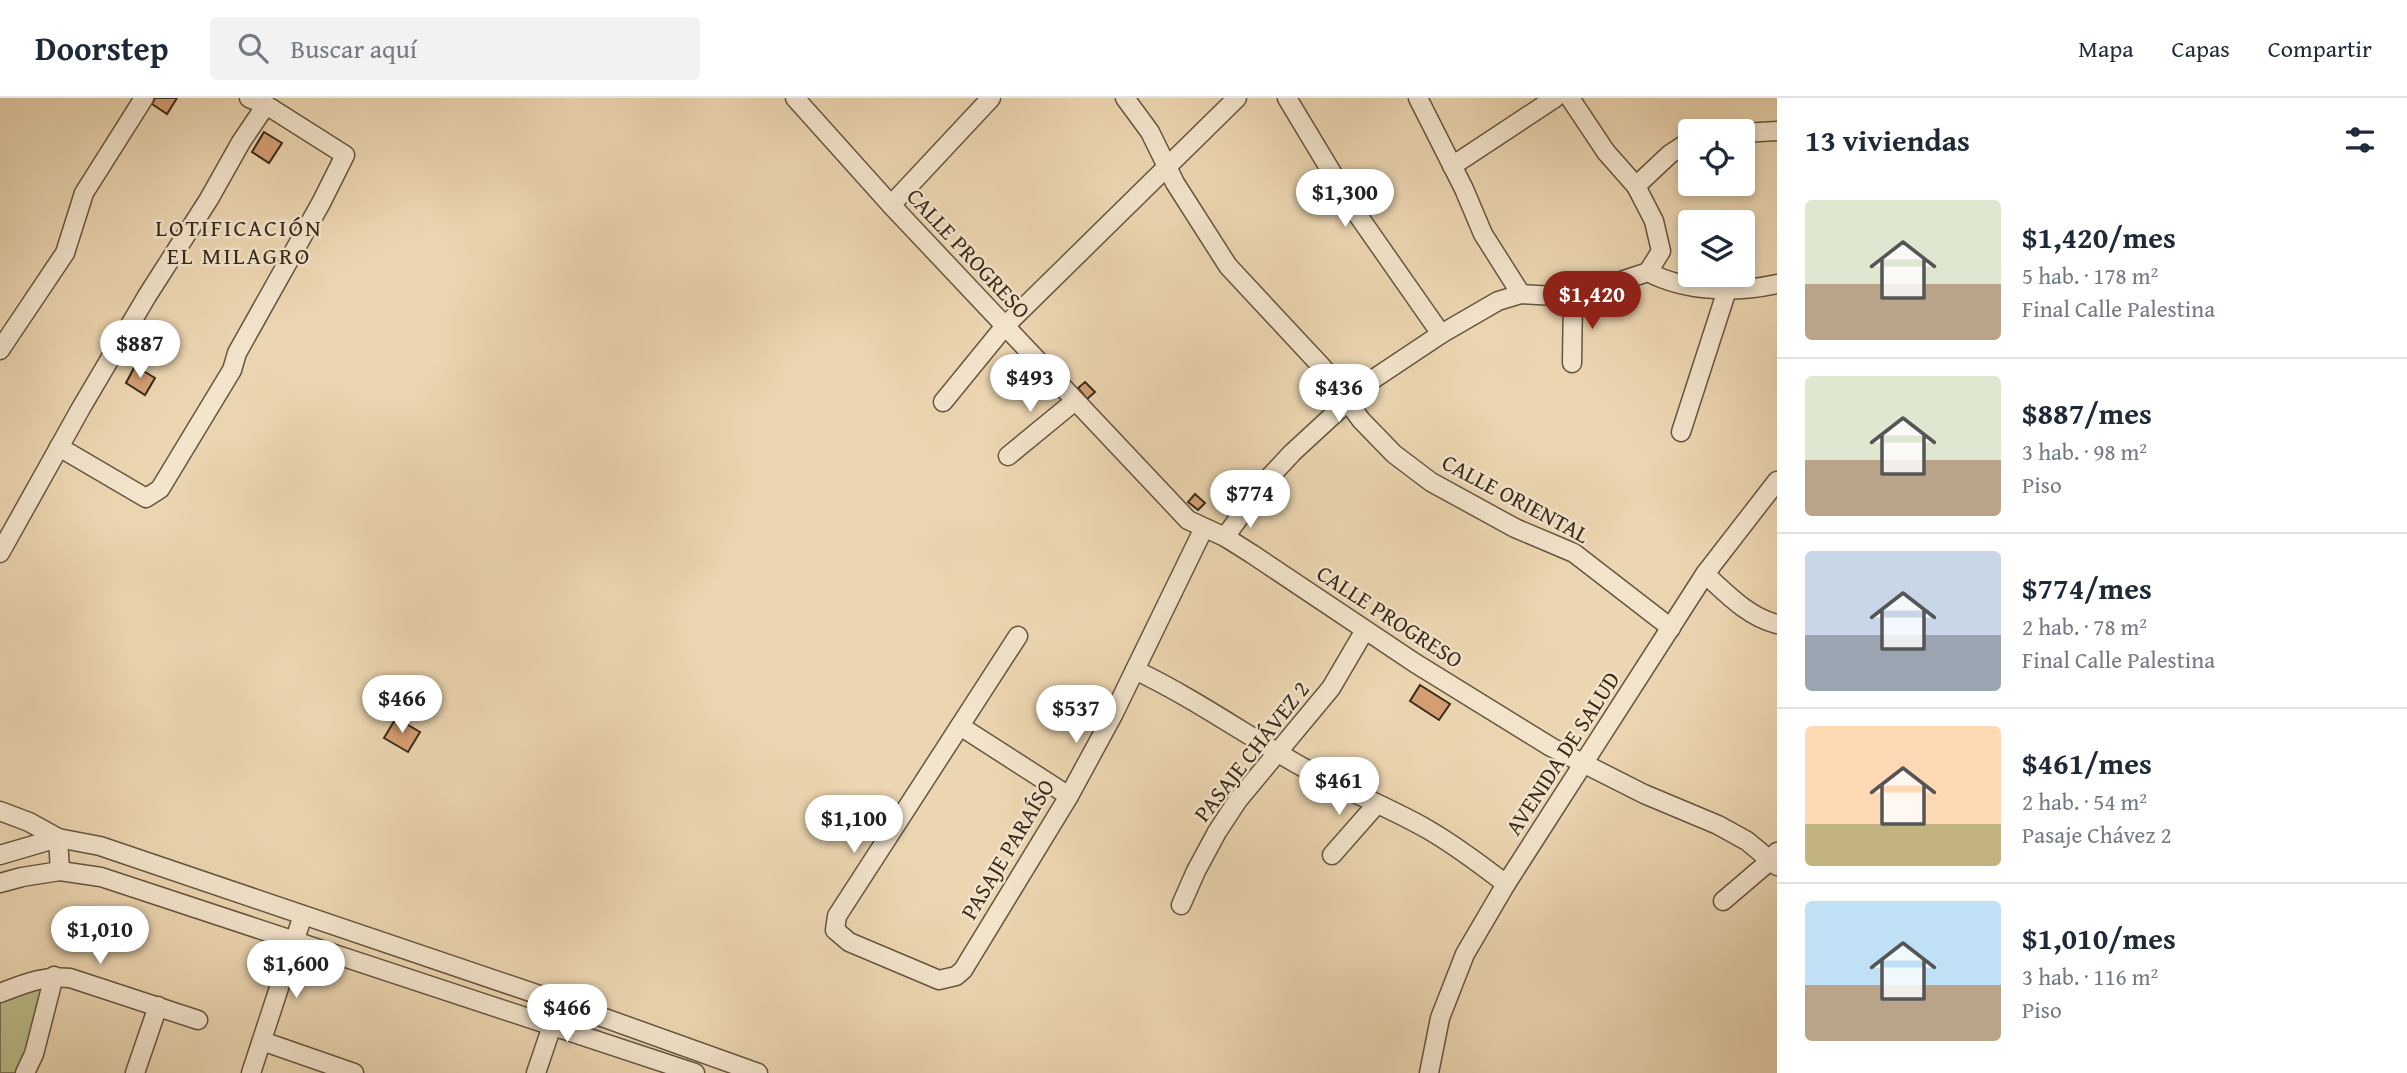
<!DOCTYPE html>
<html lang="es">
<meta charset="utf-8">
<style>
:root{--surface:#fff;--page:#f2f2f3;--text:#1f2937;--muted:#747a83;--line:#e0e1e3;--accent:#8f2418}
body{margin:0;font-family:"Gentium Book Plus",serif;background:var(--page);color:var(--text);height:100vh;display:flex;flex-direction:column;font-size:26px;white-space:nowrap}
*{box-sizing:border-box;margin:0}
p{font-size:23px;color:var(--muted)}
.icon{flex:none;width:38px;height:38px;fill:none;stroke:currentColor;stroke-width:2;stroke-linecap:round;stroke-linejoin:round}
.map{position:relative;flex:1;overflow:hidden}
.drawer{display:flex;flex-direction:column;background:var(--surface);width:630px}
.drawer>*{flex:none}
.controls{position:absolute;left:1678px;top:21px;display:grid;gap:14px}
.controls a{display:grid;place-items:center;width:77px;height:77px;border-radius:7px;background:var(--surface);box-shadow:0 4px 10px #0003;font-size:35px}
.price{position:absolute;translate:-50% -60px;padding:0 16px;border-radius:24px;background:#fff;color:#222;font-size:23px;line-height:46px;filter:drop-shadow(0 2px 4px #0008)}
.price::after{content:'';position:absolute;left:50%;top:42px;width:21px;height:16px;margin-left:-10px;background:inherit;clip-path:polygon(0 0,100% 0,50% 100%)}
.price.selected{background:var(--accent);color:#fff}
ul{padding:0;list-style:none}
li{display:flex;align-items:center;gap:21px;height:175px;padding:0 28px}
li+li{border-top:2px solid var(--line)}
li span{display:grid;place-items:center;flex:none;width:196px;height:140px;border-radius:7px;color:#555}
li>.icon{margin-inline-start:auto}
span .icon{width:84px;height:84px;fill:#fffc;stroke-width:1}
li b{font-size:30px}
h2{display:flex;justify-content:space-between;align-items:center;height:84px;padding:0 28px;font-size:30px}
header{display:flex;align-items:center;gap:42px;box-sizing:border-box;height:98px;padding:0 35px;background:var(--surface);border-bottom:2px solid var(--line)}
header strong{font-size:33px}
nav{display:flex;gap:38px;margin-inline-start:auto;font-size:24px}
.search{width:490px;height:63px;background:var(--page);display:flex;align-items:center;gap:18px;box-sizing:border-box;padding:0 24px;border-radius:7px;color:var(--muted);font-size:26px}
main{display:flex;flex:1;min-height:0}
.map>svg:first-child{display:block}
.green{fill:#babd8a;stroke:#797452;stroke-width:2}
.building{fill:#d69f73;stroke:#382b1b;stroke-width:2}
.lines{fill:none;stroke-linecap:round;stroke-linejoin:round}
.minor-casing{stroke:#655640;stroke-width:21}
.minor{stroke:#f3e4cc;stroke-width:18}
.labels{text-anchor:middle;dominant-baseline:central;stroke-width:5;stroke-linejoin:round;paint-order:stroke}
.street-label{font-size:23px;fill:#382b1b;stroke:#f3e4cc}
.neighbourhood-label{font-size:24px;letter-spacing:2px;fill:#382b1b;stroke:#f3e4cc}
</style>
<header>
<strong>Doorstep</strong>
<div class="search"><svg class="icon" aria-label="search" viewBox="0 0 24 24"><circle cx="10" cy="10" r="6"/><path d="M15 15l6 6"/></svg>Buscar aquí</div>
<nav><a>Mapa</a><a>Capas</a><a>Compartir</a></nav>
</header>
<main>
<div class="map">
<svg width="1777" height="975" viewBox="0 0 1777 975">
<rect width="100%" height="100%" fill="#ecd6b1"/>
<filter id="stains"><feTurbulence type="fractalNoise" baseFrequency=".00286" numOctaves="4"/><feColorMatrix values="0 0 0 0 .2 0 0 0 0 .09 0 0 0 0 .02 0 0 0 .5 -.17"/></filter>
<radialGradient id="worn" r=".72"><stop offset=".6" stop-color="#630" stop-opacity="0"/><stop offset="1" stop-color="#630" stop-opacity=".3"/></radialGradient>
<polygon class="green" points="54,878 23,975 0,975 0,899"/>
<g class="building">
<polygon points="155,0 177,0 167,16 152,6"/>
<polygon points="264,34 282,45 269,65 252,54"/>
<polygon points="135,268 155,280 145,297 126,285"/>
<polygon points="1085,284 1095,294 1087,301 1078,290"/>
<polygon points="1195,396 1205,405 1198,412 1188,404"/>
<polygon points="1420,587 1450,606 1439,622 1410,603"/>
<polygon points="396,620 420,634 408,654 384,640"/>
</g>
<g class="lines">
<g class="minor-casing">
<g id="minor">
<polyline points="795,0 891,107 1188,422 1225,439 1252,456 1415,565 1551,649 1644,696 1718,727 1747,743 1777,768"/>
<polyline points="1125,0 1150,34 1175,85 1228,168 1323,270 1361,322 1394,356 1431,384 1515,430 1574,455 1671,530"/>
<polyline points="1287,0 1355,113 1441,236"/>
<polyline points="1418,0 1464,91 1483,136 1521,196"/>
<polyline points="1570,0 1606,54 1636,88 1654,123 1661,153 1648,174"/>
<polyline points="1743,35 1777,33"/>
<polyline points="1452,68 1555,0"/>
<polyline points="1636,88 1670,56 1690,43"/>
<polyline points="891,107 991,0"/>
<polyline points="0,252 65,155 84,95 144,0"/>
<polyline points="1572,265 1573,199"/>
<polyline points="943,304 1005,228 1237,0"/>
<polyline points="1681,334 1727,192"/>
<polyline points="59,349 146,400 160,391 232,272 237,255 321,105 345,57 266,7 249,0"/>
<polyline points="1008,358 1075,303"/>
<path d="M1225,439L1265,384L1292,355L1369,284L1441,236L1498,203L1521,196L1573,199L1648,174C1686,194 1736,195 1777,186"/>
<polyline points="0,455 81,310 147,198 209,101 241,44 266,7"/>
<path d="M1705,476C1726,495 1748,519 1777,526"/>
<polyline points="1018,538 837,818 835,832 849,844 939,882 956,878 963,872 1069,698 1113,617 1204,430"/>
<path d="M1135,572C1192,599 1243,635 1297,666C1339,690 1385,707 1427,731C1455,747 1480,766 1506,786"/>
<polyline points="960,628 1069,698"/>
<polyline points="0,713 29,724 58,740 60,773"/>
<polyline points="0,757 58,740 100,748 560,904 758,975"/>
<polyline points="1332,757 1376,707"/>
<polyline points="0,785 22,779 60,773 101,779 695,975"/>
<polyline points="1723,803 1771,762 1777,754"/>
<polyline points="1181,807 1196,773 1217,734 1238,702 1331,590 1365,532"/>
<path d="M0,895C24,886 45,877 70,880L198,922"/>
<polyline points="262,943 354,975"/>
<polyline points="25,975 34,956 54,878"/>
<polyline points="135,975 158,908"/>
<polyline points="251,975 303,817"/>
<polyline points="536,975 555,919"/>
<polyline points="1429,975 1440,920 1465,856 1506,786 1705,476 1777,383"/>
</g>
</g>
<use href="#minor" class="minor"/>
</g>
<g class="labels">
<g class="street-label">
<text transform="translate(969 155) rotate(47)">CALLE PROGRESO</text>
<text transform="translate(1516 400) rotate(28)">CALLE ORIENTAL</text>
<text transform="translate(1390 518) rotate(33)">CALLE PROGRESO</text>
<text transform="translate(1251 653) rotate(-52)">PASAJE CHÁVEZ 2</text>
<text transform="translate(1562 655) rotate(-57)">AVENIDA DE SALUD</text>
<text transform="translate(1007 751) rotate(-59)">PASAJE PARAÍSO</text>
</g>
<g class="neighbourhood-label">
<text x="239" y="129">LOTIFICACIÓN<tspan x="239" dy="28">EL MILAGRO</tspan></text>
</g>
</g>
<rect width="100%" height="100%" filter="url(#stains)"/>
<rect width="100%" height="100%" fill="url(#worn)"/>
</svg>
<div class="controls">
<a><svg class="icon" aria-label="locate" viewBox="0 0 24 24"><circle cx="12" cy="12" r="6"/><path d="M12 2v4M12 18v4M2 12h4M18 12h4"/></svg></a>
<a><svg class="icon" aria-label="layers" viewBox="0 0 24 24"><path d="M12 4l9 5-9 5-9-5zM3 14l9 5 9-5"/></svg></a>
</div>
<b class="price" style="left:1345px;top:131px">$1,300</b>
<b class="price selected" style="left:1592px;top:233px">$1,420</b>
<b class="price" style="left:140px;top:282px">$887</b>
<b class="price" style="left:1030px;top:316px">$493</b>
<b class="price" style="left:1339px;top:326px">$436</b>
<b class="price" style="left:1250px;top:432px">$774</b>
<b class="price" style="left:402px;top:637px">$466</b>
<b class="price" style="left:1076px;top:647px">$537</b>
<b class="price" style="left:1339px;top:719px">$461</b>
<b class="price" style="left:854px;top:757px">$1,100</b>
<b class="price" style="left:100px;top:868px">$1,010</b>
<b class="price" style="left:296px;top:902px">$1,600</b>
<b class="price" style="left:567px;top:946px">$466</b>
</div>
<section class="drawer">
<h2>13 viviendas<svg class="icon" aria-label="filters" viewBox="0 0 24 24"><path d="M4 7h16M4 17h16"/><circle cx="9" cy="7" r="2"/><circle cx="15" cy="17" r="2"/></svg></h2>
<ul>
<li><span style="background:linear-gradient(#dfe7d0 60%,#b9a48a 0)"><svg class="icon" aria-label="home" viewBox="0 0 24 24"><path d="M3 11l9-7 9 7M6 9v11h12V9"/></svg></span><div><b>$1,420/mes</b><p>5 hab. · 178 m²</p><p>Final Calle Palestina</p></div></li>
<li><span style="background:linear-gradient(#dfe7d0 60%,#b9a48a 0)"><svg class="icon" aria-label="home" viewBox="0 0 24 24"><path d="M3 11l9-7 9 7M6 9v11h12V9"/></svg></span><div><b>$887/mes</b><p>3 hab. · 98 m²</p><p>Piso</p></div></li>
<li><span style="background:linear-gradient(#c9d6e8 60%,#9aa5b1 0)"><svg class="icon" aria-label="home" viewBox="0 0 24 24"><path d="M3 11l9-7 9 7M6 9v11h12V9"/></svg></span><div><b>$774/mes</b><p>2 hab. · 78 m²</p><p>Final Calle Palestina</p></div></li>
<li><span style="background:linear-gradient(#ffd9b3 70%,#c2b280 0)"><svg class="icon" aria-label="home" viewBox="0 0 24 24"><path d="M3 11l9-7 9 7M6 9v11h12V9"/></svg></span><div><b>$461/mes</b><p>2 hab. · 54 m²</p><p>Pasaje Chávez 2</p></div></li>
<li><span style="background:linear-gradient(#bfe0f5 60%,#b9a48a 0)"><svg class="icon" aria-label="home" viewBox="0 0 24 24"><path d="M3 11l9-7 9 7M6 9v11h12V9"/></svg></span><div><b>$1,010/mes</b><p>3 hab. · 116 m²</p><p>Piso</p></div></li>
</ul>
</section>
</main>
